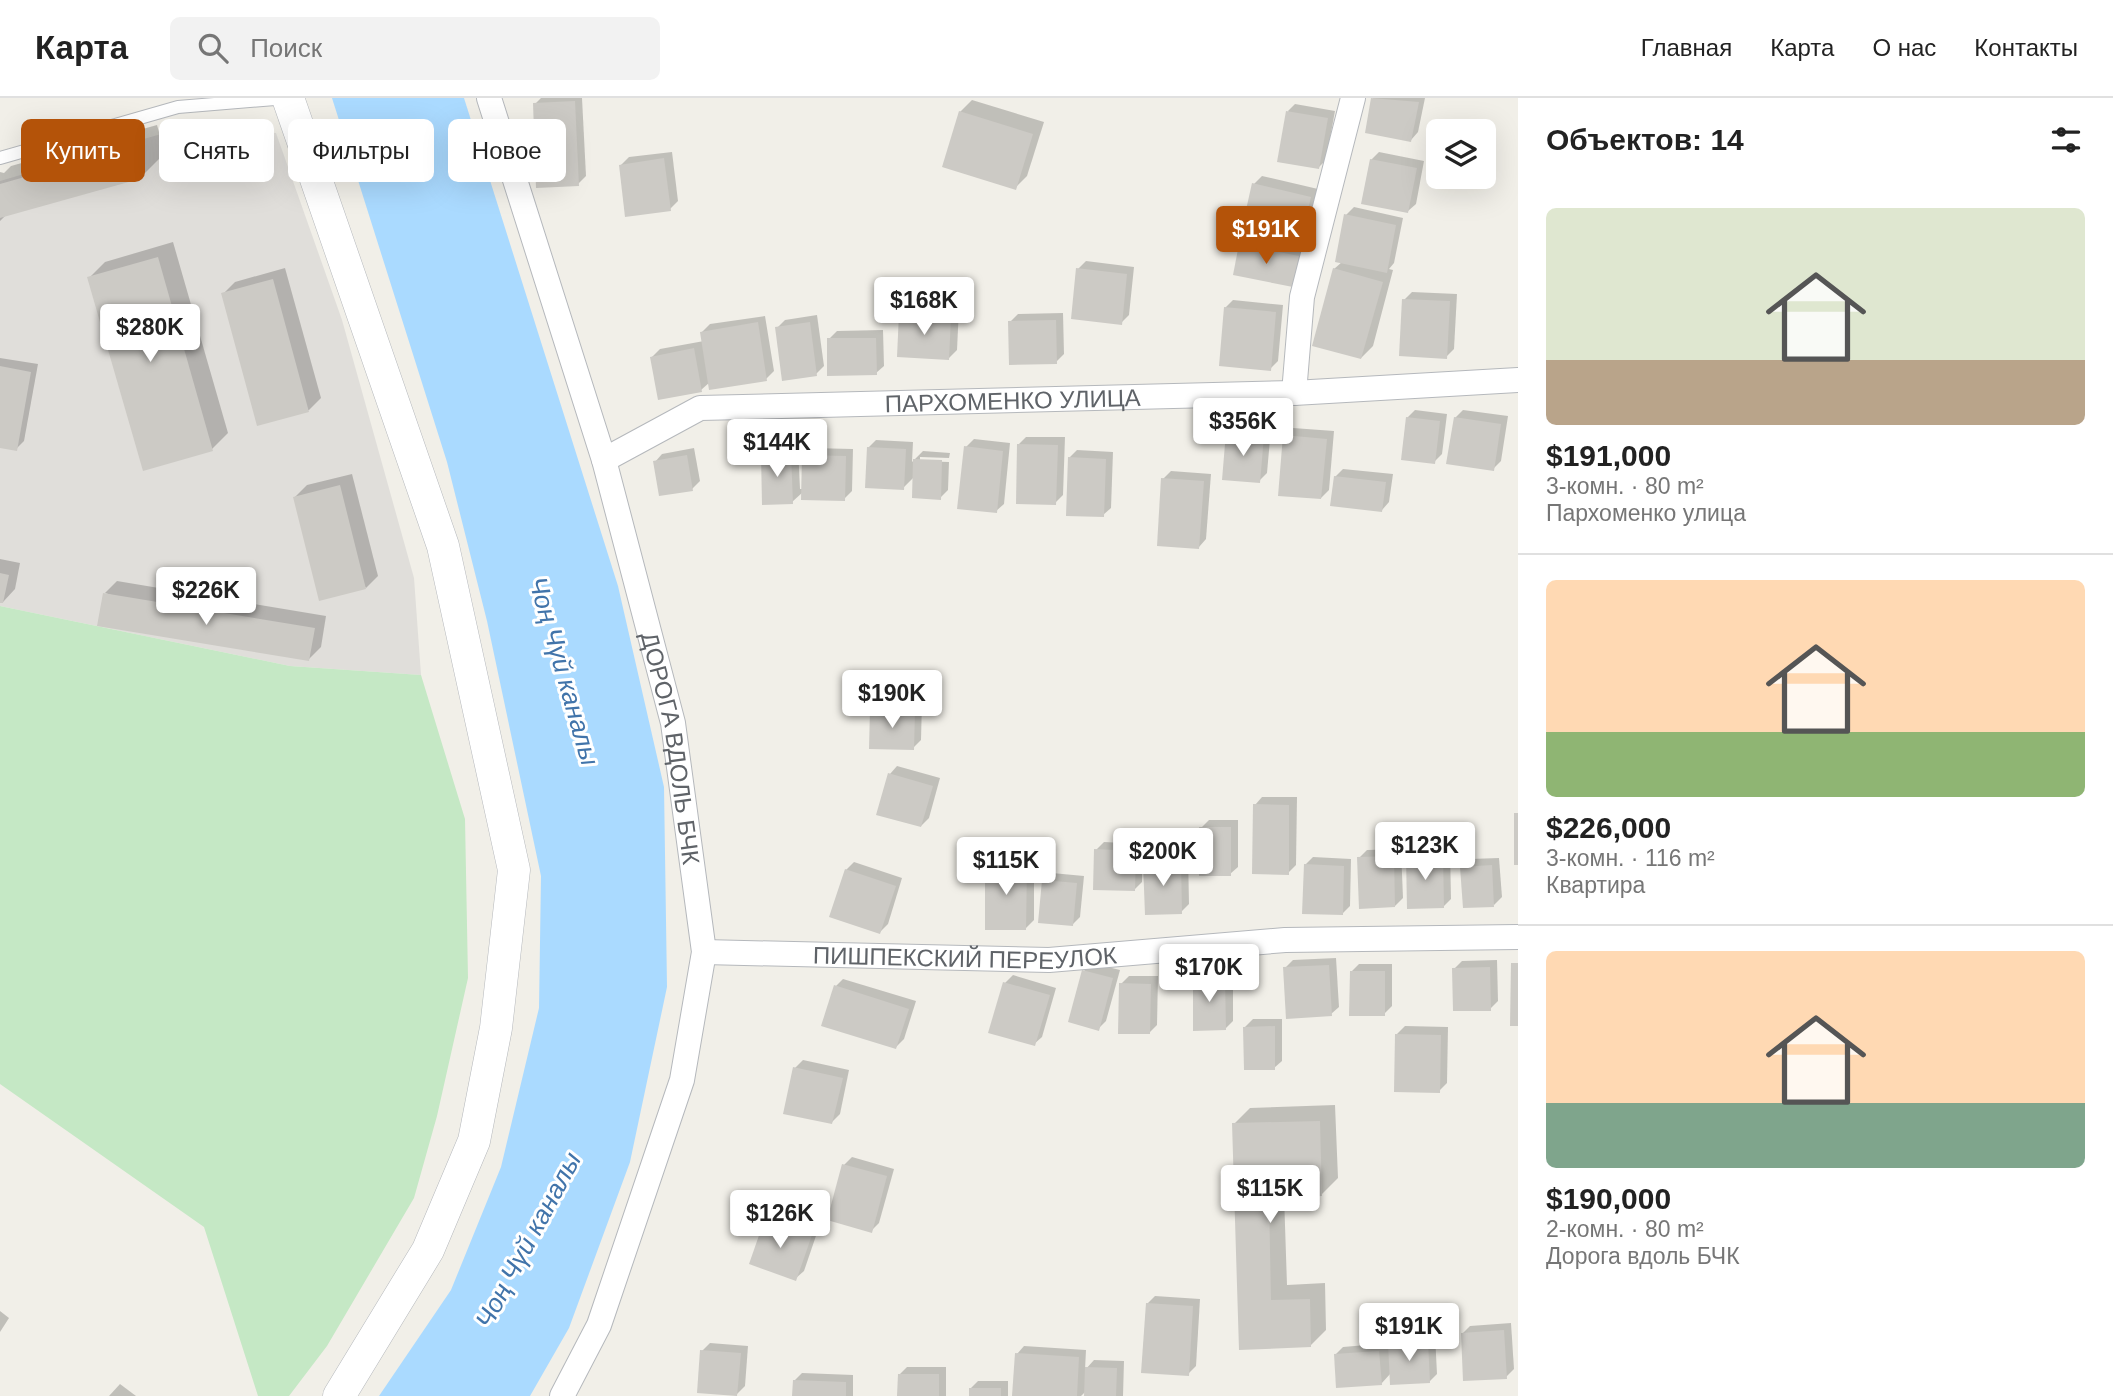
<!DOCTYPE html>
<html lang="ru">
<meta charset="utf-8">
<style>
:root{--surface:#fff;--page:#f2f2f2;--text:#222;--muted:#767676;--line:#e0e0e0;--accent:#b45309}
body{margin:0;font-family:Helvetica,sans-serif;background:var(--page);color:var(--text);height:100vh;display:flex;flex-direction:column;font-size:26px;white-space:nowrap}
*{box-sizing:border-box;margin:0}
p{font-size:23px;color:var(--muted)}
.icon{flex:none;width:38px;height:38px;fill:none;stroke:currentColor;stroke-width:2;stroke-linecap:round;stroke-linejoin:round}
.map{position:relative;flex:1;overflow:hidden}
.panel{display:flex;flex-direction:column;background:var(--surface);width:595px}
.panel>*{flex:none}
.hud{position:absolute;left:21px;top:21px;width:665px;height:63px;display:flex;gap:14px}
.buttons{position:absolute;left:1426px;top:21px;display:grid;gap:14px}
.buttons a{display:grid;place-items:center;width:70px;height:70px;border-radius:10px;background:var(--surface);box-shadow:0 7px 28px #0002;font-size:35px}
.price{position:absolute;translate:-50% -60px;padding:0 16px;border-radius:7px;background:#fff;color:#222;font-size:23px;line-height:46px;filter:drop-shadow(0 2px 4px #0008)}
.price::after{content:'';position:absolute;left:50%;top:42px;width:21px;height:16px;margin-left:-10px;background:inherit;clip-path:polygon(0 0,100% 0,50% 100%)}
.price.selected{background:var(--accent);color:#fff}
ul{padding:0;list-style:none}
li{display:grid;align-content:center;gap:14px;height:371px;padding:0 28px}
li+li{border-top:2px solid var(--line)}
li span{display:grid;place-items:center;height:217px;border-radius:10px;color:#555}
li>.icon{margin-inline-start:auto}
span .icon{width:126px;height:126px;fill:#fffc;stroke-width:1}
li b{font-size:30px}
h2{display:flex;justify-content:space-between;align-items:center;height:84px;padding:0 28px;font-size:30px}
.pill{padding:0 24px;border-radius:10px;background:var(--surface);box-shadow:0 7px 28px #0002;font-size:24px;line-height:63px}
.pill.selected{background:var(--accent);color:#fff}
header{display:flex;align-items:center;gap:42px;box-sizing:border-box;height:98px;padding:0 35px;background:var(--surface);border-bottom:2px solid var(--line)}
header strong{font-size:33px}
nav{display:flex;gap:38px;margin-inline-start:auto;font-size:24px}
.search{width:490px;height:63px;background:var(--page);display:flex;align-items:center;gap:18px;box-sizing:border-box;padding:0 24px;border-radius:10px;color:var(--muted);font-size:26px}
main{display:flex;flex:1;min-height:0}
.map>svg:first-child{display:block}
.industrial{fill:#e0deda}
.green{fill:#c5e8c5}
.water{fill:#aadaff}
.shadow{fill:#0003}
.building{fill:#cccac5}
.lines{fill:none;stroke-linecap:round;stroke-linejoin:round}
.service-casing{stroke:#b5b8bc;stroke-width:14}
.minor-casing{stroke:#b5b8bc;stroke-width:26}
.tertiary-casing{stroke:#b5b8bc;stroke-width:33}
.service{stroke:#fff;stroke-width:12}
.minor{stroke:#fff;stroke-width:24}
.tertiary{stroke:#fff;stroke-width:32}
.labels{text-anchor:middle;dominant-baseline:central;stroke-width:6;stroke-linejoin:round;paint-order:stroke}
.street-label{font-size:24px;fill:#5f6368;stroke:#fff}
.water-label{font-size:26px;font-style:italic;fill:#4174aa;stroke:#fff}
</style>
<header>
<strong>Карта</strong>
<div class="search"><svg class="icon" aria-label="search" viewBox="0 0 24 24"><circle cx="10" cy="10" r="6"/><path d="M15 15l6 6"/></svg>Поиск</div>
<nav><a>Главная</a><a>Карта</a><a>О нас</a><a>Контакты</a></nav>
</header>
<main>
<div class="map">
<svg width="1518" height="1298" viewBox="0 0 1518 1298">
<rect width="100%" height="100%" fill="#f1efe8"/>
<polygon class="industrial" points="185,29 276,35 342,222 414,480 421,577 290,568 0,508 0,83"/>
<polygon class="green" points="0,508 290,568 421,577 465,721 468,880 437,1018 414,1100 327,1248 289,1298 258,1298 204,1129 0,986"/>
<polygon class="water" points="332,0 464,0 618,488 664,689 667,889 630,1064 569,1230 530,1298 379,1298 451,1192 501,1069 539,910 541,778 487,523 447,364"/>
<g class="shadow">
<polygon points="541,0 582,0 586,78 578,86 535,6"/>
<polygon points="1373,0 1425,0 1418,34 1411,42 1367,34"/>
<polygon points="972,2 1044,24 1027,78 1015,90 960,14"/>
<polygon points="1295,6 1335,13 1326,62 1319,69 1288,13"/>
<polygon points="157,27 165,55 142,78 7,116 0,123 0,74 4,75 11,68"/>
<polygon points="672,54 678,103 670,111 621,67 629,59"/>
<polygon points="1379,54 1424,63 1416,106 1408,113 1371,62"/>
<polygon points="1262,78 1318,91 1308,134 1300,142 1254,86"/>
<polygon points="1354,109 1403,120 1394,165 1389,171 1393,172 1373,248 1361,260 1334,171 1342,164 1346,117"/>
<polygon points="1249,139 1306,151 1300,179 1241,147"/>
<polygon points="173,144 228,335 212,351 89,180 105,164"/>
<polygon points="1086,163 1134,169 1129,217 1121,225 1078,171"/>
<polygon points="285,170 321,300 309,312 258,326 223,196 235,184"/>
<polygon points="1412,194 1457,196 1454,251 1446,259 1404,202"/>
<polygon points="1233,202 1283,207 1278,263 1270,271 1225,210"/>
<polygon points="909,207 959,210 957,252 949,260 901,215"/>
<polygon points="1063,215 1064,256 1056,264 1010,224 1018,216"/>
<polygon points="817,217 824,268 816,276 777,230 785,222"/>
<polygon points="765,218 774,273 766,281 710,284 701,292 652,259 660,251 704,243 702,234 710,226"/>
<polygon points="883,232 884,268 876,275 829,241 837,233"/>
<polygon points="0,260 38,266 24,343 16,351 0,348"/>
<polygon points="1415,312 1447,316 1442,356 1434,364 1407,320"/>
<polygon points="1463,312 1508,318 1501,363 1493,371 1455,320"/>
<polygon points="1236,327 1271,330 1267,375 1259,383 1228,335"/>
<polygon points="1293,330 1334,333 1329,392 1321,400 1285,338"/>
<polygon points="1026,339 1065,339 1063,397 1055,405 1018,347"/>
<polygon points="974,341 1010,345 1004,406 996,413 966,349"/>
<polygon points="876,342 913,344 912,364 923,353 950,355 949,360 920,359 920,363 949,364 948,392 940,400 914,379 903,390 868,350"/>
<polygon points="798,348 800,391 803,391 803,358 811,350 853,351 852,393 844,401 803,394 792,404 762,357 770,349"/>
<polygon points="694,350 700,383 692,391 655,364 662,356"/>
<polygon points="1077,352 1113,354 1111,410 1103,417 1069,360"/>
<polygon points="1343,371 1393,376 1389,404 1382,412 1335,379"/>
<polygon points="1171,373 1211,376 1206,441 1199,449 1163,381"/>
<polygon points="352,376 378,478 366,490 295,399 307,387"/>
<polygon points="0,461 20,465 15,491 3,504 0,503"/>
<polygon points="117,483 326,518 321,549 309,561 105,495"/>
<polygon points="880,604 922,604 921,642 913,650 872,611"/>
<polygon points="897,668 940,680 929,720 921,728 890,676"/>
<polygon points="1262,699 1297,699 1296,767 1288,775 1255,707"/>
<polygon points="1209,722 1238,722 1238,769 1230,776 1201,730"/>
<polygon points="1104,744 1143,746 1142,767 1153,756 1188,755 1189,806 1181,814 1145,770 1142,770 1142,784 1134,792 1096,752"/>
<polygon points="1450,750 1451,801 1443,809 1408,759 1416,751"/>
<polygon points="1401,751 1403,800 1395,808 1359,760 1367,752"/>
<polygon points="995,759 1034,759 1034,822 1026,830 987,767"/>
<polygon points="1313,759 1351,761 1350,808 1342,816 1305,767"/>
<polygon points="1499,760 1502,799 1494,807 1462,769 1470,761"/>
<polygon points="854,764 902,780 888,826 880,834 846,772"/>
<polygon points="1052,775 1084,778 1080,819 1072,827 1044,783"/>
<polygon points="1336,860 1339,909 1331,916 1285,870 1293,862"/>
<polygon points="1497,862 1498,903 1490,911 1454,871 1462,863"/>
<polygon points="1092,865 1120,872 1106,923 1098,931 1084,873"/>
<polygon points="1359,866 1392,866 1392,908 1384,916 1351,874"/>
<polygon points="1233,872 1233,923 1225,931 1194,881 1202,873"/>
<polygon points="1013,877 1056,890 1042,939 1034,946 1005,885"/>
<polygon points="1129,878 1158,878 1157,927 1149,935 1121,886"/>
<polygon points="843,881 916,903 904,941 896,949 836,888"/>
<polygon points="1253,921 1282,921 1282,963 1274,970 1245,929"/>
<polygon points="1405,928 1448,929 1447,985 1439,993 1397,936"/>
<polygon points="803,962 849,972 840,1016 832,1024 795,970"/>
<polygon points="1335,1007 1338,1080 1322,1096 1284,1097 1287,1187 1325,1185 1326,1232 1310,1248 1240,1250 1234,1026 1250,1010"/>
<polygon points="852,1059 894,1071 879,1125 871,1133 844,1067"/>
<polygon points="775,1113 819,1129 804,1173 796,1180 767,1121"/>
<polygon points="1155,1198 1200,1201 1196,1268 1188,1276 1147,1206"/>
<polygon points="0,1213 9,1220 0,1234"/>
<polygon points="1511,1225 1514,1271 1506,1279 1462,1236 1470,1228"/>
<polygon points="1435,1236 1437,1276 1429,1284 1391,1275 1381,1286 1335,1257 1343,1249 1389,1245 1398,1237"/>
<polygon points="710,1245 748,1248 745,1288 737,1296 702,1253"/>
<polygon points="1024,1248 1086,1252 1085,1272 1094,1262 1124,1263 1123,1298 1086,1298 1086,1293 1081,1298 1014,1298 1017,1256"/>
<polygon points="907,1269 946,1269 946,1298 899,1298 899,1277"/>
<polygon points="802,1275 853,1277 853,1298 794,1298 794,1283"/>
<polygon points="978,1283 1008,1283 1008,1298 970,1298 970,1291"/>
<polygon points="120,1286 136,1298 109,1298"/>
</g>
<g class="building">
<polygon points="1371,0 1419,4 1411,44 1365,35"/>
<polygon points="575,3 579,88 536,90 533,5"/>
<polygon points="959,13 1033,36 1016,92 942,69"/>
<polygon points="1286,13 1328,20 1319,71 1277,64"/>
<polygon points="134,48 143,80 0,120 0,86"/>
<polygon points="664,60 671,113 625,119 619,67"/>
<polygon points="1370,61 1417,70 1408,115 1361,106"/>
<polygon points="1252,85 1311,99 1300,144 1242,130"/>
<polygon points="1344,116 1396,127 1387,175 1335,164"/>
<polygon points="1239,146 1299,158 1293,189 1233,177"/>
<polygon points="158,159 213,353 143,373 87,179"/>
<polygon points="1076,170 1127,176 1122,227 1071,221"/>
<polygon points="1333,170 1383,184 1361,261 1312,248"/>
<polygon points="273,181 309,314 257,328 221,195"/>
<polygon points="1402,201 1450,203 1447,261 1399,258"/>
<polygon points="1224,209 1276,214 1271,273 1219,268"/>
<polygon points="899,215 951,218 949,262 897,259"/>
<polygon points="1056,222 1057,266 1009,267 1008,223"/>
<polygon points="758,224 767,283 709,292 700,234"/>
<polygon points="810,224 817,278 782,283 775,229"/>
<polygon points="827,240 876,240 877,277 827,278"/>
<polygon points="694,250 702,294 658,302 650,259"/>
<polygon points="0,268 31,274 17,353 0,350"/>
<polygon points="1406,319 1440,323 1435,366 1401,362"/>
<polygon points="1454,319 1501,326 1494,373 1446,366"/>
<polygon points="1226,334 1264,337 1260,385 1222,382"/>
<polygon points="1283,337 1327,341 1321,401 1278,398"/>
<polygon points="1017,346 1058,347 1056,407 1016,406"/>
<polygon points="964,348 1003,353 997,415 957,411"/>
<polygon points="867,349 906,351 904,392 865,390"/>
<polygon points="791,355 793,406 762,407 761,356"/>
<polygon points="687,357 693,393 659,398 653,363"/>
<polygon points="802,357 846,358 845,403 801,402"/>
<polygon points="1068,359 1106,361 1104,419 1066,418"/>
<polygon points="913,361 942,362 941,402 912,400"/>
<polygon points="1334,378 1386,384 1382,414 1330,408"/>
<polygon points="1161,380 1204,383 1199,451 1157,448"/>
<polygon points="340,387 366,491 319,503 293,399"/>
<polygon points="0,475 9,477 3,505 0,505"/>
<polygon points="103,495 315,530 309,563 97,528"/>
<polygon points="870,611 915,612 914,652 869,651"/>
<polygon points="888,675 933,688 921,729 876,717"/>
<polygon points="1253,706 1289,707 1289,777 1252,776"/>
<rect x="1514" y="715" width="4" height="52"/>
<rect x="1199" y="729" width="32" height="49"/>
<polygon points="1094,751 1136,753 1135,793 1093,792"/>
<polygon points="1443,757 1444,810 1407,811 1406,758"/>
<polygon points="1394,758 1395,809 1359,811 1357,759"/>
<polygon points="1181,763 1182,816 1145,817 1143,764"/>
<polygon points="985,766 1027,766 1026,832 985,832"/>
<polygon points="1304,766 1344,768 1343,817 1302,816"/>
<polygon points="1492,767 1494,809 1463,810 1460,769"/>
<polygon points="845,771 896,788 880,836 829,819"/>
<polygon points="1042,782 1077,785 1073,828 1038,825"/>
<polygon points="1511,865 1518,865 1518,928 1510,928"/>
<polygon points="1329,867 1332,918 1286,921 1283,869"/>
<polygon points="1490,869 1491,913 1453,913 1452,870"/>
<polygon points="1082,872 1113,880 1099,933 1068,924"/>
<polygon points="1350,873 1385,873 1385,918 1349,918"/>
<polygon points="1193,880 1225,880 1226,932 1193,933"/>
<polygon points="1003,884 1050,897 1035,948 988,935"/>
<polygon points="1119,885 1151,886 1150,936 1118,936"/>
<polygon points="834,887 909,911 896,951 821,928"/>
<polygon points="1275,928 1275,972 1244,972 1243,929"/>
<polygon points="1395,936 1441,937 1440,995 1394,994"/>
<polygon points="793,969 843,980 832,1026 783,1016"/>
<polygon points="1320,1023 1322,1098 1269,1100 1271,1202 1310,1201 1311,1249 1239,1252 1232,1025"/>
<polygon points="842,1066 887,1078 872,1135 827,1122"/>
<polygon points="765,1120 812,1137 796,1183 749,1166"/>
<polygon points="1146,1205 1193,1208 1189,1278 1141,1275"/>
<polygon points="1504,1232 1507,1281 1463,1283 1461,1235"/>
<polygon points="1428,1243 1430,1285 1390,1287 1388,1244"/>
<polygon points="700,1252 741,1255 737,1298 697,1295"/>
<polygon points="1379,1253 1382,1287 1336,1290 1334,1256"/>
<polygon points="1015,1255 1079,1259 1077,1298 1012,1298"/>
<polygon points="1085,1269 1117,1270 1116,1298 1084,1298"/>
<polygon points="898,1276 939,1276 939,1298 897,1298"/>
<polygon points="793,1282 846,1284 846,1298 792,1298"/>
<rect x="969" y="1290" width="32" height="8"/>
</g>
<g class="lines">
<g class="service-casing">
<polyline id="service" points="0,60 178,9 287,0"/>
</g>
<g class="minor-casing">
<g id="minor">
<path id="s1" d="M489,0L604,362L673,625L704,854L682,982L599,1227L562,1298"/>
<polyline points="1294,295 1302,199 1353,0"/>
<path id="s2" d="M604,362L700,310L1294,295L1518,282"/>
<path id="s3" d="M704,854L1049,862L1285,842L1518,839"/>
</g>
</g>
<g class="tertiary-casing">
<polyline id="tertiary" points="288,0 443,448 514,772 496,930 474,1043 428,1152 339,1298"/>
</g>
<use href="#service" class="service"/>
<use href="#minor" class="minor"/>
<use href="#tertiary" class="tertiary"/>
</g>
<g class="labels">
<g class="street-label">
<text stroke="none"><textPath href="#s2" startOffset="422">ПАРХОМЕНКО УЛИЦА</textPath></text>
<text stroke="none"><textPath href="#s1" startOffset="676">ДОРОГА ВДОЛЬ БЧК</textPath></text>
<text stroke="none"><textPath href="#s3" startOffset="261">ПИШПЕКСКИЙ ПЕРЕУЛОК</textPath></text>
</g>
<g class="water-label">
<text transform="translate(564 573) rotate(74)">Чоң Чүй каналы</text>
<text transform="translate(528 1142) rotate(-62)">Чоң Чүй каналы</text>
</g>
</g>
</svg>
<div class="buttons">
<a><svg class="icon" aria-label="layers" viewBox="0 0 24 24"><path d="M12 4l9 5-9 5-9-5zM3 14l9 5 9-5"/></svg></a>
</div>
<b class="price selected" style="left:1266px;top:168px">$191K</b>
<b class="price" style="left:924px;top:239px">$168K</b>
<b class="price" style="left:150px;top:266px">$280K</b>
<b class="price" style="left:1243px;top:360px">$356K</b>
<b class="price" style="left:777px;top:381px">$144K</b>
<b class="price" style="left:206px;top:529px">$226K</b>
<b class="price" style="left:892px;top:632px">$190K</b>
<b class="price" style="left:1425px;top:784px">$123K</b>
<b class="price" style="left:1163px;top:790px">$200K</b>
<b class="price" style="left:1006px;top:799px">$115K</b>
<b class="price" style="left:1209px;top:906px">$170K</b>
<b class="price" style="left:1270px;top:1127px">$115K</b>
<b class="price" style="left:780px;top:1152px">$126K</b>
<b class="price" style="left:1409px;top:1265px">$191K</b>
<div class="hud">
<a class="pill selected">Купить</a>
<a class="pill">Снять</a>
<a class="pill">Фильтры</a>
<a class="pill">Новое</a>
</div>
</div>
<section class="panel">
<h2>Объектов: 14<svg class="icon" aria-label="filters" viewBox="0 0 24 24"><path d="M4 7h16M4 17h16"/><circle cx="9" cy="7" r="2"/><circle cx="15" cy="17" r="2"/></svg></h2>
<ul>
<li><span style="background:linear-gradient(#dfe7d0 70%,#b9a48a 0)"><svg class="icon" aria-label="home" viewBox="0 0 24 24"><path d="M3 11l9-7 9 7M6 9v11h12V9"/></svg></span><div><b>$191,000</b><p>3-комн. · 80 m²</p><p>Пархоменко улица</p></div></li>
<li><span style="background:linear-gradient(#ffd9b3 70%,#8fb573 0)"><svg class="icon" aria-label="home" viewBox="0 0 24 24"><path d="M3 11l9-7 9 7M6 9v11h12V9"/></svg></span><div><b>$226,000</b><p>3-комн. · 116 m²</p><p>Квартира</p></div></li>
<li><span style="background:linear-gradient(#ffd9b3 70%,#7fa58c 0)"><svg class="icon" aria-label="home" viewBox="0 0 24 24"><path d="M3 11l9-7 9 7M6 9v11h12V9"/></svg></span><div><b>$190,000</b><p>2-комн. · 80 m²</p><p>Дорога вдоль БЧК</p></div></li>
</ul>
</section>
</main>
